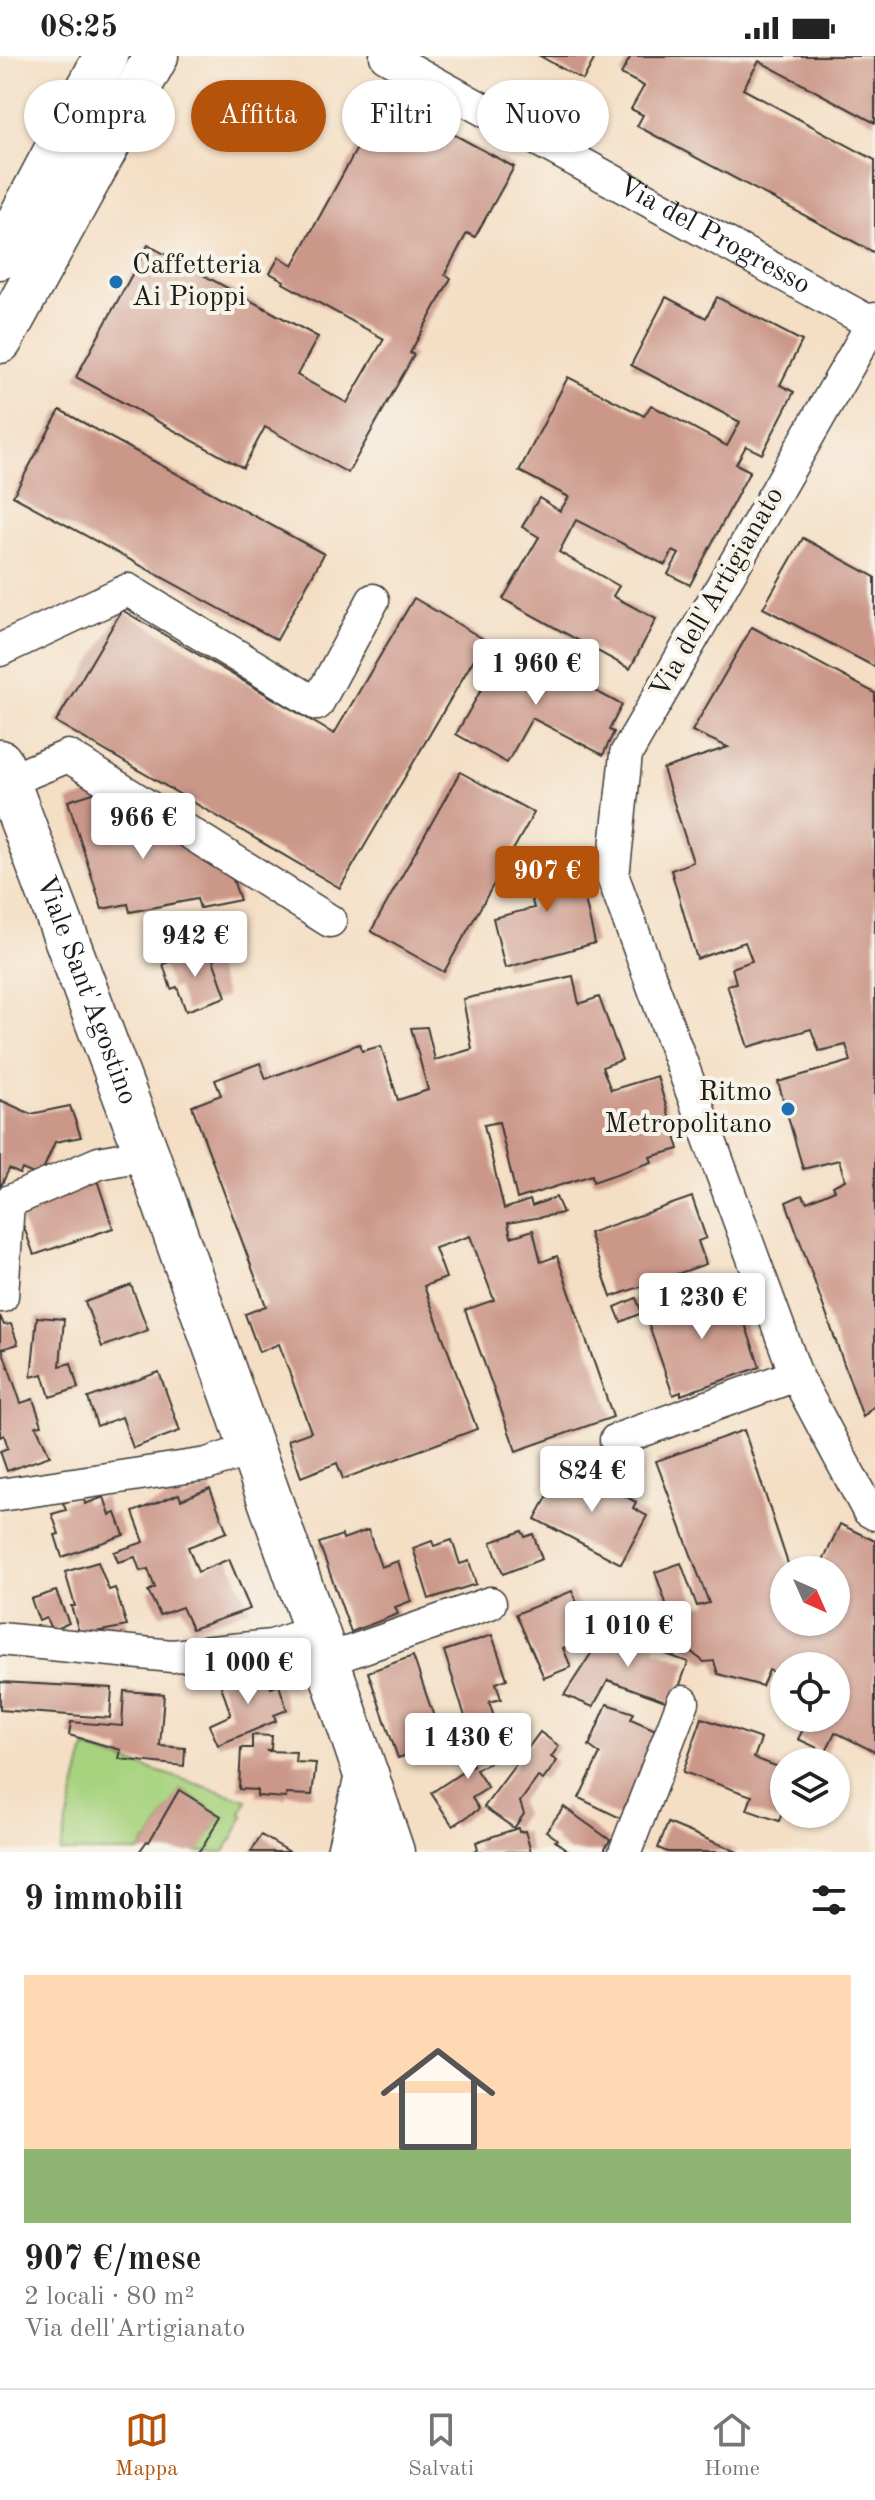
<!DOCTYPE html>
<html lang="it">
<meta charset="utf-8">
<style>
:root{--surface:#fff;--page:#f6f6f6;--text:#222;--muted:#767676;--line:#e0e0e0;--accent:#b45309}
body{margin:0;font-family:"Old Standard TT",serif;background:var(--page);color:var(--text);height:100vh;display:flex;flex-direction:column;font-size:30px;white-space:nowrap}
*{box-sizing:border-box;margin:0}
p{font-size:26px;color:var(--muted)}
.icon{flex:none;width:44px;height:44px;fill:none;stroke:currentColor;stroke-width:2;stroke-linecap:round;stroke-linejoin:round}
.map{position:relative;height:1796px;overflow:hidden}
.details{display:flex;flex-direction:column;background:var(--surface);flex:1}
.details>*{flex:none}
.banner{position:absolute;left:24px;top:24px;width:828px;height:72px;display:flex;gap:16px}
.needle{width:52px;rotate:135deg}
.buttons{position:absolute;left:770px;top:1500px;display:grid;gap:16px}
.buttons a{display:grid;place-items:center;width:80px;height:80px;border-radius:50%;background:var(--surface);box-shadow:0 2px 6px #0004;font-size:40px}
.price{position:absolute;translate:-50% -68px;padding:0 18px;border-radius:8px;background:#fff;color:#222;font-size:26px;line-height:52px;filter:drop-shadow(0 2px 4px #0008)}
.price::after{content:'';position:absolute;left:50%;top:48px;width:24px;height:18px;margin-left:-12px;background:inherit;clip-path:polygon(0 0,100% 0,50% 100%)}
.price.selected{background:var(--accent);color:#fff}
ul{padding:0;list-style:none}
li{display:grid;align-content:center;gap:16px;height:424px;padding:0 24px}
li span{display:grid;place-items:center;height:248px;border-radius:0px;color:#555}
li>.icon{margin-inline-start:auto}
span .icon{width:144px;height:144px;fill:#fffc;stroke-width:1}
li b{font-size:34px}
h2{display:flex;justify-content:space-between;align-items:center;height:96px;padding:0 24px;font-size:34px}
.tag{padding:0 28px;border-radius:36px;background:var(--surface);box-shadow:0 2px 6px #0004;font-size:28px;line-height:72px}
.tag.selected{background:var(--accent);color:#fff}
.status{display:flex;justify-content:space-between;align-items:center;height:56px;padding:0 40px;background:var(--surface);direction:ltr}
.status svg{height:22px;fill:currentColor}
.tab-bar{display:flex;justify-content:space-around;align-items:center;height:112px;border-top:2px solid var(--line);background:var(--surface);font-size:22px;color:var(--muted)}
.tab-bar a{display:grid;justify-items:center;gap:4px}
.tab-bar .selected{color:var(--accent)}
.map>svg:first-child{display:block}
.green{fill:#a7d37f;stroke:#62784e;stroke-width:2}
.building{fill:#cb9789}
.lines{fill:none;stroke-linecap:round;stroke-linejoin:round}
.minor-casing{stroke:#3c3935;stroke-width:35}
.secondary-casing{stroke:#3c3935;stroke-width:47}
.minor{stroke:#fff;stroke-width:32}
.secondary{stroke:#fff;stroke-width:44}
.poi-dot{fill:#1f6fb2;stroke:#f7f3e8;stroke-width:3}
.labels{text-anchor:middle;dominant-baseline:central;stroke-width:8;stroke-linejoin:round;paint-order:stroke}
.street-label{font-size:28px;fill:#1c1c1c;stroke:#f7f3e8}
.poi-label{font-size:28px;fill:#1c1c1c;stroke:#f7f3e8;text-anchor:start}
</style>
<div class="status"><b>08:25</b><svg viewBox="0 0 49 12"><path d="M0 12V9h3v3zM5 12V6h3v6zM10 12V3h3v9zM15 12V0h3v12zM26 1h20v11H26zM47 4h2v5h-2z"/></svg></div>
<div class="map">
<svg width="875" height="1796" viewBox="0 0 875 1796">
<rect width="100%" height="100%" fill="#f7f3e8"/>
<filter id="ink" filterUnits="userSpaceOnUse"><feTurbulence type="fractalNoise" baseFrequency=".0125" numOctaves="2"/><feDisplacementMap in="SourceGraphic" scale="16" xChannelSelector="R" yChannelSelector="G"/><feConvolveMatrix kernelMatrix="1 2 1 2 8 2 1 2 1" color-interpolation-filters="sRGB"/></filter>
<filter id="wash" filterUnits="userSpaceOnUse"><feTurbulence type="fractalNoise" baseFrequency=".006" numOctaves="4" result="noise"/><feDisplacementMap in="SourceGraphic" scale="32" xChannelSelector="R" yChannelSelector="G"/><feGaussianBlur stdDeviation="1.8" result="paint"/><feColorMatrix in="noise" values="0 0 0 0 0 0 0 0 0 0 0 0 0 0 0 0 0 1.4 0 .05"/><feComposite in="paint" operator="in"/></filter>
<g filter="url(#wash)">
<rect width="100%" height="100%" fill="#f4dec4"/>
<polygon class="green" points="85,1692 247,1744 241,1758 244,1760 225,1796 198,1796 221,1760 180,1734 149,1786 146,1785 139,1796 60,1796"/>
<g id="blocks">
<g class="building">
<polygon points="540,0 596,0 583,24"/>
<polygon points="631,0 875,0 875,67 759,5 743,33 875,104 875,197 637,70 643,59 631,53 644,30 621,18"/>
<polygon points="385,41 514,111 475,181 467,177 445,218 451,222 410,297 414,299 348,417 265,371 243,412 76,321 148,189 318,281 297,319 347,347 384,283 283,227 284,225 270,217 279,201 293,209"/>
<polygon points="666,241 706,262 717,241 802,285 780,329 794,336 762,398 746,390 736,408 750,415 690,529 668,518 679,498 673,495 665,509 576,464 559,496 619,530 613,540 656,563 630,613 503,543 539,481 522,471 539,442 560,455 569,441 519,415 568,321 644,360 651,349 727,390 740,366 631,309"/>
<polygon points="60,354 324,498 277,584 13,440"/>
<polygon points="803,482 875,521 875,611 763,552"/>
<polygon points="414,542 485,584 340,832 56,666 122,554 334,678"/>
<polygon points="752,571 875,637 875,1349 863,1361 786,1146 802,1139 807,1146 835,1134 833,1130 845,1124 839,1104 803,1113 778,1026 851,1005 846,989 819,995 811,973 748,991 727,929 736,927 732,912 752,905 745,886 697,903 671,814 693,806 663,713 728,691 692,675"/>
<polygon points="507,588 622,649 609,674 614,676 603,699 532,662 507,707 456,678"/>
<polygon points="460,716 534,757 444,916 371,875"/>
<polygon points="96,736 231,818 240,844 200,852 197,843 130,856 128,848 102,853 68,745"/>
<polygon points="574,795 595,887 505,912 493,862 534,852 522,810"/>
<polygon points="209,892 226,941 186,955 177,931 171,933 163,908"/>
<polygon points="573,920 579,948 599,941 622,1004 602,1011 611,1034 657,1020 679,1093 650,1101 652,1106 593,1126 592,1119 517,1143 499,1066 484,1069 504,1153 530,1144 532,1150 556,1141 563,1157 508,1167 511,1181 533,1174 541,1206 557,1200 613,1361 516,1395 465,1254 494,1244 470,1180 435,1192 446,1222 424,1230 477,1373 343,1423 337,1407 301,1421 288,1384 311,1376 279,1288 259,1296 245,1258 266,1250 192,1050 221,1039 215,1024 260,1007 266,1023 359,988 362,995 381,990 398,1044 428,1034 411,972 427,971 435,1004 472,993 463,943"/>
<polygon points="0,1044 31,1058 70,1050 81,1081 55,1086 40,1121 22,1113 20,1118 9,1113 0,1132"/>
<polygon points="97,1124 113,1172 34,1199 17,1152"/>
<polygon points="692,1141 706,1182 698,1185 706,1208 611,1241 589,1177"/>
<polygon points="131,1229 148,1274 102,1291 85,1246"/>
<polygon points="732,1231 760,1311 681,1339 681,1336 673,1339 644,1255 675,1244 676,1250"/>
<polygon points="636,1242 642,1257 621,1266 615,1251"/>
<polygon points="0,1260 4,1269 11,1268 18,1288 2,1293 21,1347 33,1343 42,1369 36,1370 50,1400 7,1415 0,1395 8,1392 4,1379 0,1381"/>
<polygon points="37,1261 64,1263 60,1310 71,1307 78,1332 50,1341 43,1318 31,1321"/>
<polygon points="159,1316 180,1375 133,1392 122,1361 97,1370 88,1342"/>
<polygon points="744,1374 790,1514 784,1514 784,1566 836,1566 836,1514 819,1514 840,1468 875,1485 875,1696 835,1676 826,1696 798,1683 809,1662 836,1662 836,1610 784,1610 784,1621 769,1614 762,1630 718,1618 714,1605 704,1606 680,1587 655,1516 681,1507 697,1550 709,1547 656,1405"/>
<polygon points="565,1408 636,1446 633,1452 647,1460 621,1508 535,1463"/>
<polygon points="210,1432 227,1476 188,1491 198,1516 229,1503 250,1553 192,1573 182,1551 160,1559 148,1535 155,1532 148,1513 140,1515 135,1501 118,1506 114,1496 144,1486 133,1456 179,1438 181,1444"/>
<polygon points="83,1440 85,1448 104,1441 110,1459 116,1457 124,1479 62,1501 55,1479 59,1478 52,1458 66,1454 63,1447"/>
<polygon points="368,1474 381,1511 398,1505 411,1545 395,1551 398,1558 351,1576 319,1487 342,1479 343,1483"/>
<polygon points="522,1475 525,1481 533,1478 542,1503 503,1518 491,1486"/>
<polygon points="452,1484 460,1508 469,1505 476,1528 429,1543 413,1492 432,1485 434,1490"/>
<polygon points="98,1506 109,1534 115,1532 127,1570 80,1579 71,1550 75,1550 65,1516"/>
<polygon points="56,1535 69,1567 52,1575 46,1562 39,1565 31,1543"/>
<polygon points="572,1535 591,1581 563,1592 571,1611 544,1622 516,1558"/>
<polygon points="609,1570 656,1589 655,1594 688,1606 673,1648 608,1624 593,1651 564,1639"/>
<polygon points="492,1579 507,1623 496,1627 501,1643 489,1646 495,1664 469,1673 444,1595"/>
<polygon points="413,1600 443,1687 398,1702 368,1616"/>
<polygon points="264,1611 271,1632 279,1629 287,1654 274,1659 276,1665 218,1689 209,1669 231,1659 220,1627"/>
<polygon points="0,1626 112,1632 110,1662 0,1654"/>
<polygon points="124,1635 164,1638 160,1690 185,1692 184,1710 119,1703 121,1694 69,1679 71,1666 122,1670"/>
<polygon points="607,1648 634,1657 631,1663 658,1675 620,1762 579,1742 600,1698 589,1690"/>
<polygon points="702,1662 761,1683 754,1702 784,1713 784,1752 779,1765 747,1754 752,1740 683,1716"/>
<polygon points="492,1676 504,1698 476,1714 488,1732 472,1742 479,1753 453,1770 431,1737 473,1709 462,1690"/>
<polygon points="540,1676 559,1690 551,1701 557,1705 543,1724 538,1721 520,1746 524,1758 514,1772 484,1751"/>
<polygon points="252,1679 272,1680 271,1693 266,1695 296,1696 295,1706 316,1707 312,1739 286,1738 286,1742 257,1740 257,1734 239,1733 241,1692 252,1692"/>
<polygon points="179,1734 221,1760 204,1789 198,1796 139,1796 147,1785 149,1786"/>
<polygon points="564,1751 610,1784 605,1792 607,1796 570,1796 555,1785 557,1783 546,1775"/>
<polygon points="668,1767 738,1796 667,1796 658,1792"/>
<polygon points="518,1772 519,1776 525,1775 531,1796 472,1796 478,1793 476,1786"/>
<polygon points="261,1779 290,1796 251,1796"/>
</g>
</g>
</g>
<g filter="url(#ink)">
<use href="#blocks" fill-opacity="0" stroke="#3c3935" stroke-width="2"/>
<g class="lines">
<g class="minor-casing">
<g id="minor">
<path id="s1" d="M386,0L875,269"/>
<polyline points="875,263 626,698 613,821 796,1319 868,1454 875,1458"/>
<polyline points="0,594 128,534 317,648 373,544"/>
<polyline points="8,725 68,700 330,865"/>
<polyline points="2,1240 8,1146 99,1107 147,1098"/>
<polyline points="616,1384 796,1319"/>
<polyline points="0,1439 207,1408 252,1393"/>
<polyline points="0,1583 172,1600 272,1590 316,1575"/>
<polyline points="327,1604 490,1547"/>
<polyline points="625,1796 683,1646"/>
</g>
</g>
<g class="secondary-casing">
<g id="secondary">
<polyline points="0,201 106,0"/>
<polyline points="0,285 156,0"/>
<path id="s2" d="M0,706L147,1098L336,1630L392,1796"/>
<polyline points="349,1796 367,1720"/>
</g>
</g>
<use href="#minor" class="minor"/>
<use href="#secondary" class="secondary"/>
</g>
</g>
<g class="poi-dot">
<circle cx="116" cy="226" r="8"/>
<circle cx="788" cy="1053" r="8"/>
</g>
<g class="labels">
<g class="street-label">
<text stroke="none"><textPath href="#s1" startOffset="374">Via del Progresso</textPath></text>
<text transform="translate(718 537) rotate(-60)">Via dell'Artigianato</text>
<text stroke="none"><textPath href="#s2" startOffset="244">Viale Sant'Agostino</textPath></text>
</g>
<g class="poi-label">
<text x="132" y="210">Caffetteria<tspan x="132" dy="32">Ai Pioppi</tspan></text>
<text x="772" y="1037" text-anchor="end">Ritmo<tspan x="772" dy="32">Metropolitano</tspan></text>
</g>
</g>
</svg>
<div class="buttons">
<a><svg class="needle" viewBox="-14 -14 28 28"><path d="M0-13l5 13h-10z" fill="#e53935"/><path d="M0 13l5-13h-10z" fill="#767676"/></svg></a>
<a><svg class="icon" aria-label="locate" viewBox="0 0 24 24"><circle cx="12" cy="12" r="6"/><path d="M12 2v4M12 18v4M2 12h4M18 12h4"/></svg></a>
<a><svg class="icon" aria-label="layers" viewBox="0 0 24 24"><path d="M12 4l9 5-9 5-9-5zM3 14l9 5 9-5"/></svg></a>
</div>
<b class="price" style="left:536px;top:651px">1 960 €</b>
<b class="price" style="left:143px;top:805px">966 €</b>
<b class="price selected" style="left:547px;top:858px">907 €</b>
<b class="price" style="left:195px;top:923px">942 €</b>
<b class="price" style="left:702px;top:1285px">1 230 €</b>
<b class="price" style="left:592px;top:1458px">824 €</b>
<b class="price" style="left:628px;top:1613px">1 010 €</b>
<b class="price" style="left:248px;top:1650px">1 000 €</b>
<b class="price" style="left:468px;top:1725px">1 430 €</b>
<div class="banner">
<a class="tag">Compra</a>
<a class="tag selected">Affitta</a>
<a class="tag">Filtri</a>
<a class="tag">Nuovo</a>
</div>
</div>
<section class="details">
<h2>9 immobili<svg class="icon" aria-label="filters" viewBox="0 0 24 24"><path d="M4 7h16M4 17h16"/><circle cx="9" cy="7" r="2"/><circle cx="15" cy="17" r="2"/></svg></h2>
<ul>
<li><span style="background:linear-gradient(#ffd9b3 70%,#8fb573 0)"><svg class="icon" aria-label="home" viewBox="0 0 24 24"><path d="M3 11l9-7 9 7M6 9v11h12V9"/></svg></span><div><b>907 €/mese</b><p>2 locali · 80 m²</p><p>Via dell'Artigianato</p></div></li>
</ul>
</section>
<nav class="tab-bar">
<a class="selected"><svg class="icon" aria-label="map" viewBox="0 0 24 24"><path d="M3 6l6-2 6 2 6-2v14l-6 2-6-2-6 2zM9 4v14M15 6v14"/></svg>Mappa</a>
<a><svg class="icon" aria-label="saved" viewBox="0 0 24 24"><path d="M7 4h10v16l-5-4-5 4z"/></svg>Salvati</a>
<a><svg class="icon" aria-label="home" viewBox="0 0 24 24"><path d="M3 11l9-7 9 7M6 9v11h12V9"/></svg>Home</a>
</nav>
